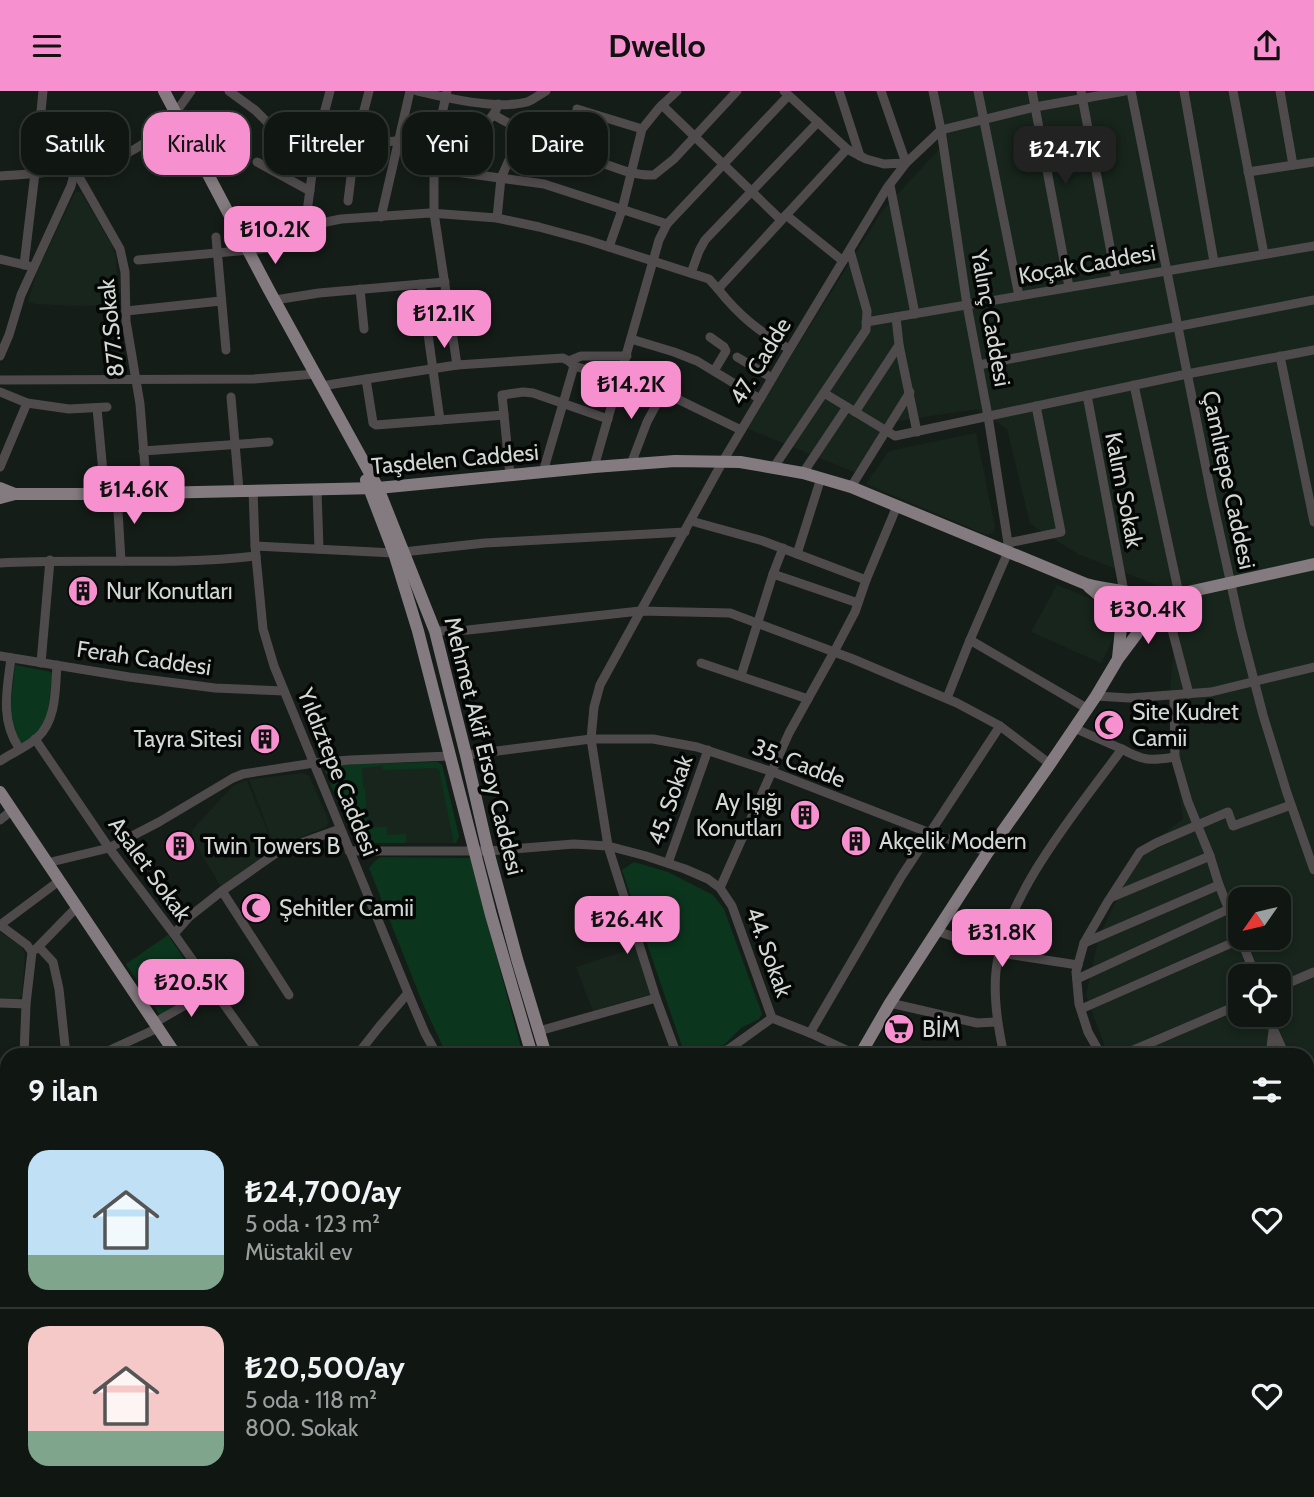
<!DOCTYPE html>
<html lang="tr">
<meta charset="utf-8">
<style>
:root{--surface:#101612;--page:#191f1b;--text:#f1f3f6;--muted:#9c9f9f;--line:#303532;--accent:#f790ce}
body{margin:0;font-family:Cabin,sans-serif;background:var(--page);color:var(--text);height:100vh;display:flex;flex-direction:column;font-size:26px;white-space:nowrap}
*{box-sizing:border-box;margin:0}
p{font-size:23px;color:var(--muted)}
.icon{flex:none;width:38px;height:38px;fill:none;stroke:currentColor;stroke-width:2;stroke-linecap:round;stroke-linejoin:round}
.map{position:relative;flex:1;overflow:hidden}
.details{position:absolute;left:0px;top:957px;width:1314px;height:450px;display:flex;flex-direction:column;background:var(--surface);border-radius:21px 21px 0 0;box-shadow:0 4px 10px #0003,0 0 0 2px var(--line)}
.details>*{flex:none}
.guide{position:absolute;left:21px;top:21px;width:700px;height:63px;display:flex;gap:14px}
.needle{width:46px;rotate:236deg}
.fabs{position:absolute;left:1228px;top:796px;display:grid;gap:14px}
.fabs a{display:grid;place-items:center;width:63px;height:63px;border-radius:14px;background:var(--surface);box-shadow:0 4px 10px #0003,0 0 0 2px var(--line);font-size:35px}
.price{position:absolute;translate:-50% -60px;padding:0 16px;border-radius:14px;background:var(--accent);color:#111;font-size:23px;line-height:46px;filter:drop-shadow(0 2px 4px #0008)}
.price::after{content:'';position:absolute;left:50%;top:42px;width:21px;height:16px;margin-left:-10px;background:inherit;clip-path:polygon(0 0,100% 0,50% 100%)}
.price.on{background:#222;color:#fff}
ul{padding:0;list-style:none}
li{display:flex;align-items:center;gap:21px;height:175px;padding:0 28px}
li+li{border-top:2px solid var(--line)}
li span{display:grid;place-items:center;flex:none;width:196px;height:140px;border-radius:21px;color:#555}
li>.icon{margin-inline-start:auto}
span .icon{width:84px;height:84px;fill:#fffc;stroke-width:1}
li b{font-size:30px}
h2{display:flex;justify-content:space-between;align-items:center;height:84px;padding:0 28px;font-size:30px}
.pill{padding:0 24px;border-radius:21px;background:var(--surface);box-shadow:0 4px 10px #0003,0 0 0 2px var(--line);font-size:24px;line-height:63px}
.pill.on{background:var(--accent);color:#111}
header{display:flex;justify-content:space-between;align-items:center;height:91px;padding:0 28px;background:var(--accent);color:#111;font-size:32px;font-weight:700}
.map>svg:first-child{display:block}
.built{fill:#17251c;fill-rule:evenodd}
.green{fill:#0c351e}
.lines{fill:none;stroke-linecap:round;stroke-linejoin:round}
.minor{stroke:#4f4b4d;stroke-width:9}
.major{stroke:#847b80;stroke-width:12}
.labels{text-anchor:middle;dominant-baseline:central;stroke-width:7;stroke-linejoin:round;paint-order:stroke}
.street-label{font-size:23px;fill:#d3d8d4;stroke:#040705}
.poi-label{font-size:23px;fill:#d3d8d4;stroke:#040705;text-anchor:start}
</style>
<header><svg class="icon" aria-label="menu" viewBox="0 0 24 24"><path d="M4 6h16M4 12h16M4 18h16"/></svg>Dwello<svg class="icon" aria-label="share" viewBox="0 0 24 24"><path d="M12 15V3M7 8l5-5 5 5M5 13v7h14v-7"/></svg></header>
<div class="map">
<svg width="1314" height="1406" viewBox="0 0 1314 1406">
<rect width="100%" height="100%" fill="#151d18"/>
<g class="built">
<path d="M936,0H1314V1402L1307,1399V964H1108L1086,904L1099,845L1140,761L1183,728L1168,618L1179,503L1078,463L1030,433L1007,338L977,318L892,331L859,383L746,337L882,120L943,54ZM1241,808H1279V847H1241ZM1241,886H1279V924H1241Z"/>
<polygon points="75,101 81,101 112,154 116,166 119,214 72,215 36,213 28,211 37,181"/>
<polygon points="976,342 995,436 994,441 987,444 866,393 889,360"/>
<polygon points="1057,494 1091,508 1109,522 1115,533 1115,544 1101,572 1031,541"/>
<polygon points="437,671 442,674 459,745 456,752 370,752 349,737 325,680 329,674"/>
<polygon points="303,682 309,685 329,730 326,736 275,757 249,688"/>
<polygon points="247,689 274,757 221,796 194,750 192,744 193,738 233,695"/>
<polygon points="0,841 22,855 25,863 22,904 18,909 0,909"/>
<polygon points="637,856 651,903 593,920 576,876"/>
</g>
<g class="green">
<polygon points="15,574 51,581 52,584 47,628 38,643 21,654 9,630"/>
<polygon points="437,671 442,674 459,745 456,752 454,752 439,679 436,677 383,679 383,675 362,677 363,696 365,697 367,735 373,735 374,736 387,736 387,744 406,743 406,752 370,752 349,737 325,680 329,674"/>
<polygon points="381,766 470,767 523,964 447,964 423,913 369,777 375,770"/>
<polygon points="634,771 668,781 713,804 724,818 762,923 759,928 741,937 724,954 685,964 622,779"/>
<polygon points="168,844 203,896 160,924 126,873"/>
</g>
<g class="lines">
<g class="minor">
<path d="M229,0L255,19L276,40L298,51L332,55L447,46C467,42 493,35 498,13"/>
<path d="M417,0C446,7 497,19 527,11C533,9 540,3 546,0"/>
<polyline points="447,0 437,46 434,78 434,122 457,274"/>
<polyline points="784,0 847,58 866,68 884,73 906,72 881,0"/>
<polyline points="839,0 860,65"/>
<polyline points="933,0 941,39 967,214 988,325 1008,452 1008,461 970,549"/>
<polyline points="978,0 1019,205"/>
<polyline points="1032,0 1069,196"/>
<polyline points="1081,0 1116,188"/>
<polyline points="1131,0 1212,407 1241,539 1263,624 1287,702 1314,779"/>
<polyline points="1184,0 1214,171"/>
<polyline points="1233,0 1264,163"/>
<polyline points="1280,0 1293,74"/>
<polyline points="662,14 781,129"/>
<polyline points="577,18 642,38"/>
<path d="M494,24C530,45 566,60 605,73C621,79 637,85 654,84L674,68L737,0"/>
<polyline points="257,71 310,100"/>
<polyline points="434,78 544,93 667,133"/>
<polyline points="75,79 120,158 125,181 126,230 140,313 147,402"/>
<polyline points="1248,81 1314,71"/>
<path d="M0,85C55,81 114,81 157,42C170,31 181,14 191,0"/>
<polyline points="890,94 915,223"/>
<polyline points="348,110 355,54 369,0"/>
<polyline points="786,124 843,170"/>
<polyline points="381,126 410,0"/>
<polyline points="497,127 501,87 522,40"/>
<polyline points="305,136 316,53 330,0"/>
<polyline points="216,146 226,259"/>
<polyline points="242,148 341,128 430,122 497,127 539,136 587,149 709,188 718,198"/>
<polyline points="609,156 622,119 642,38 659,17 677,0"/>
<polyline points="0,168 29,175"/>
<polyline points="138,169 305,154"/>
<polyline points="24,174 35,82 43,0"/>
<polyline points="691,182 699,160 705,149 818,31"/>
<polyline points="421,193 440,329"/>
<polyline points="360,198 364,238"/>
<polyline points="275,209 319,202 445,191"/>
<polyline points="126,220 221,210"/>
<polyline points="896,226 899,254 917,341"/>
<polyline points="866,231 1314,155"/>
<polyline points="426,233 451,230"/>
<polyline points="710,246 724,256 726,260 714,280"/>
<polyline points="631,248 674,261 697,270 760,308"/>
<path d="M789,258C759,240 740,226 718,198L847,58"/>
<polyline points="0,265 9,244 21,204 71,95 75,79"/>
<polyline points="1280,265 1314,431"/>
<polyline points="737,266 772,287"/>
<polyline points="569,270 581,265 627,265"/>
<polyline points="979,274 1314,209"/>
<polyline points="366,288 373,332 376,334 504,324"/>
<polyline points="0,289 254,288 315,283"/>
<polyline points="1134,294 1179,503"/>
<polyline points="321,295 457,274 563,267 569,270 574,275 663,301 741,339"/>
<polyline points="0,301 27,312 69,318 107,316"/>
<polyline points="824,302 895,345 1187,283 1314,259"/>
<polyline points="1087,304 1124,501"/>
<polyline points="231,306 239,399"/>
<polyline points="97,317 105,403"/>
<polyline points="855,321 899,254"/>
<polyline points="143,360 269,351"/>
<polyline points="631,373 647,331 663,301"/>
<polyline points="0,376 27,312"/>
<polyline points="594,376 659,149 667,133 788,5"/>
<polyline points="774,376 866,239 867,220 850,160"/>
<polyline points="543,381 574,275"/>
<polyline points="803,382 847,316"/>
<polyline points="510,384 502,304 523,301 533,302 608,328"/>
<polyline points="851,396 910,301"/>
<polyline points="253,399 255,455 263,538 274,575 408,902 425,942 437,964"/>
<polyline points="317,399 319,458"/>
<polyline points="117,403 121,470"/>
<polyline points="691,430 763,450 866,489"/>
<polyline points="1008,452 1061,441 1036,315"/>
<polyline points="255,455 394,462 485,452 685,441"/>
<polyline points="797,463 821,387"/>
<path d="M0,472C85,467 171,475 256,465"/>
<polyline points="773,483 858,512"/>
<polyline points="1164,508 1189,603"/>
<polyline points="435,540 468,539 640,520 730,522 853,568 957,612 1000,635 1050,673"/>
<polyline points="0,565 129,586 215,597 284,600"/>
<path d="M11,567C7,599 0,629 19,657"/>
<polyline points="41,572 50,469"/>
<polyline points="701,572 808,608"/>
<polyline points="741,585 773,483 783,457"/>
<polyline points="1096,605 1129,607 1211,601 1314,576"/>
<polyline points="1174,605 1175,666 1188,711 1210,765"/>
<polyline points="947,607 970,549 1088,618"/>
<polyline points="1074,637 1122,658"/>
<polyline points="35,648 109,757 174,843 260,964"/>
<polyline points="466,664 591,648 653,648 697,656 773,681 930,742 988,761"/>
<path d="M0,670C12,662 27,656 37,647C57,629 55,598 57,574"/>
<polyline points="0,729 12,719"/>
<polyline points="349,760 488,760 574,753 608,755 646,765 685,778 708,788 720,797 732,815 772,927 810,942 857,964"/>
<polyline points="47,772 109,757 159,731 233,687 243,683 314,672 350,669 450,665"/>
<polyline points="668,772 708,659"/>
<polyline points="1219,794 1256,886"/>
<polyline points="720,797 789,642 834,561 855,521 866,489 897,415"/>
<polyline points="222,800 289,904"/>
<polyline points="0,834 59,790"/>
<polyline points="0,834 27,854 32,861"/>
<polyline points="937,840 1000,862 1078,874"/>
<polyline points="174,843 189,826 222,800 279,760 340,738"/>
<polyline points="1084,852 1219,794 1210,765 1112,806"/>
<polyline points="39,856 53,871 59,898 66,964"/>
<polyline points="36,858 77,816"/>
<polyline points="1077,888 1229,818"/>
<polyline points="1279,896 1314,881"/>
<polyline points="0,912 26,913"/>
<polyline points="890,912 977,932 996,931"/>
<polyline points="1081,918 1241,848"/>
<polyline points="1267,924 1285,964"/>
<polyline points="154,932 213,898"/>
<polyline points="539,940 656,907"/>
<polyline points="810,942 901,786 1000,635"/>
<polyline points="24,964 26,913 32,861"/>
<polyline points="99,964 158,937"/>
<polyline points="357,964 379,936 408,902"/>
<polyline points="677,964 656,907 608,755 591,648 594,616 600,594 723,370 786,264 887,97 906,72 941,39 1035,16 1125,0"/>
<polyline points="714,964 729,958 772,927"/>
<path d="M1004,964C998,937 993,908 996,880C1004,805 1078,718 1122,658C1143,670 1151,670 1175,666"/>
<polyline points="1101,964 1088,941 1079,913 1076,881 1084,852 1107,812 1140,761 1156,752 1228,721 1233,735 1291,714"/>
<polyline points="1122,964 1241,913"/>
<polyline points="1270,964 1273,940"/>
<polyline points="1307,1016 1314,1035"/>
<polyline points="0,1044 7,1046"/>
<polyline points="1307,1096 1314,1097"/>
<polyline points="0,1148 7,1140"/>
<polyline points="1307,1201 1314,1148"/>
<polyline points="0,1289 7,1293"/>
<polyline points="0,1358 7,1356"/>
<polyline points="50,1400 52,1406"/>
<polyline points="161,1400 163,1406"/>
<polyline points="312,1400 317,1406"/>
<polyline points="1080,1400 1090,1406"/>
<polyline points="1278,1400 1291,1406"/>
<polyline points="261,1406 270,1400"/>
<polyline points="458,1406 466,1400"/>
<polyline points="611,1406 618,1400"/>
<polyline points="809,1406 809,1400"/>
<polyline points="984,1406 986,1400"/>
<polyline points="1064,1406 1067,1400"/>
<polyline points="1213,1406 1214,1400"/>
</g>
<g class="major">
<polyline points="164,0 269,199 378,397 435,540 466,664 488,760 517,868 546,964"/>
<polyline points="366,389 394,462 418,540 491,824 532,964"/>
<polyline points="0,397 15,403 0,407"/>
<path d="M15,403H105L378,397L594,376L675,370L740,371L803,382L851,396L1086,493C1112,500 1139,501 1164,508"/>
<path d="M1089,496C1106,509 1125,534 1149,520C1154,518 1158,513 1163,510C1168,507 1174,505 1179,503L1314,473"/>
<polyline points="1115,517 1121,537 1118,567"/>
<polyline points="0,701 176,964"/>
<polyline points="860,964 890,912 988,761 1050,673 1096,605 1118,568 1136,544 1147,522 1146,512 1142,503"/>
<polyline points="506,1400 511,1406"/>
<polyline points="654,1400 655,1406"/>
<polyline points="664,1400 666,1406"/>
<polyline points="878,1400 879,1406"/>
</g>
</g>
<defs>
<g id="building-disc" transform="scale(1.575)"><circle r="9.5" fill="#f790ce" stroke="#040705"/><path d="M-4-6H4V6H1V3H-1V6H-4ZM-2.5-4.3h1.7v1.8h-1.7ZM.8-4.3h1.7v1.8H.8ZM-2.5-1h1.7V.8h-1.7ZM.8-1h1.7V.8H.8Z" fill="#111"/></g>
<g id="mosque-disc" transform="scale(1.575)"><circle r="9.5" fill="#f790ce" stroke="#040705"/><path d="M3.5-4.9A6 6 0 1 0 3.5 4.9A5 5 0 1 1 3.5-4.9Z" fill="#111"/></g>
<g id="supermarket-disc" transform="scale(1.575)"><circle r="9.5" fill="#f790ce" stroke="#040705"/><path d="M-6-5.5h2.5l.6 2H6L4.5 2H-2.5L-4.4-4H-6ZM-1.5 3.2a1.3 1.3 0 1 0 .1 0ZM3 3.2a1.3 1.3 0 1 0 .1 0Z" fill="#111"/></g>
</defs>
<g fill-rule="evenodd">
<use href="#building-disc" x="83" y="500"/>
<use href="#mosque-disc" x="1109" y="634"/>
<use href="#building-disc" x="265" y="648"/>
<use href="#building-disc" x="805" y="724"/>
<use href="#building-disc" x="856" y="750"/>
<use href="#building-disc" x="180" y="755"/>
<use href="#mosque-disc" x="256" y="817"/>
<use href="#supermarket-disc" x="899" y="938"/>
</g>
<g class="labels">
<g class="street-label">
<text transform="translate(1087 173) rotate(-10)">Koçak Caddesi</text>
<text transform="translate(991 227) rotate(80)">Yalınç Caddesi</text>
<text transform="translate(111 237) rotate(-96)">877.Sokak</text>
<text transform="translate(760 270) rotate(-59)">47. Cadde</text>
<text transform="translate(455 368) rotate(-5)">Taşdelen Caddesi</text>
<text transform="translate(1229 389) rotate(78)">Çamlıtepe Caddesi</text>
<text transform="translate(1124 399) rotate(79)">Kalım Sokak</text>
<text transform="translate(144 567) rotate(8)">Ferah Caddesi</text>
<text transform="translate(484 655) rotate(76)">Mehmet Akif Ersoy Caddesi</text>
<text transform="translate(799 672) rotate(21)">35. Cadde</text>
<text transform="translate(338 681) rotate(68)">Yıldıztepe Caddesi</text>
<text transform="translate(670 709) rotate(-71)">45. Sokak</text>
<text transform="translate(150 778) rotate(54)">Asalet Sokak</text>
<text transform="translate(769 861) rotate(70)">44. Sokak</text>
</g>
<g class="poi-label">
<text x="106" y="500">Nur Konutları</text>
<text x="1132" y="621">Site Kudret<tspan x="1132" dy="26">Camii</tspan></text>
<text x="242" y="648" text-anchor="end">Tayra Sitesi</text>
<text x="782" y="711" text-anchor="end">Ay Işığı<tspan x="782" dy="26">Konutları</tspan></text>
<text x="879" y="750">Akçelik Modern</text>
<text x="203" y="755">Twin Towers B</text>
<text x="279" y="817">Şehitler Camii</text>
<text x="922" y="938">BİM</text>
</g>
</g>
</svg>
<div class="fabs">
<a><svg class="needle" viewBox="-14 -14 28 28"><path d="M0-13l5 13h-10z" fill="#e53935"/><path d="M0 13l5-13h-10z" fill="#9c9f9f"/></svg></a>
<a><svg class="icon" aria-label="locate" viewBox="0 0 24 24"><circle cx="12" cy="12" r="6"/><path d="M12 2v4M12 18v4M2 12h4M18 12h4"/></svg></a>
</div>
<b class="price on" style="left:1065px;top:95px">₺24.7K</b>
<b class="price" style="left:275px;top:175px">₺10.2K</b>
<b class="price" style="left:444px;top:259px">₺12.1K</b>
<b class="price" style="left:631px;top:330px">₺14.2K</b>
<b class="price" style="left:134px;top:435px">₺14.6K</b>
<b class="price" style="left:1148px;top:555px">₺30.4K</b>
<b class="price" style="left:627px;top:865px">₺26.4K</b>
<b class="price" style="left:1002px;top:878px">₺31.8K</b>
<b class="price" style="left:191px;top:928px">₺20.5K</b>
<div class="guide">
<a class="pill">Satılık</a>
<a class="pill on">Kiralık</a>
<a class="pill">Filtreler</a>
<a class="pill">Yeni</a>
<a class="pill">Daire</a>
</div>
<section class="details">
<h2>9 ilan<svg class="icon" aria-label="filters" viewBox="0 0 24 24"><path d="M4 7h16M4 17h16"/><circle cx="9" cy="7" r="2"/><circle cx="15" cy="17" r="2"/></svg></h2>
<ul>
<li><span style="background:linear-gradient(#bfe0f5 75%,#7fa58c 0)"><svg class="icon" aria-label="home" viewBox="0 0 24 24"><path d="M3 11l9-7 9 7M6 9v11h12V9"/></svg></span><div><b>₺24,700/ay</b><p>5 oda · 123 m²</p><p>Müstakil ev</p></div><svg class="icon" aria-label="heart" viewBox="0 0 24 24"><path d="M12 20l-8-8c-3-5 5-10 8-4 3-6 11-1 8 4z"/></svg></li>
<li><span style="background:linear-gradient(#f6c9c9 75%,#7fa58c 0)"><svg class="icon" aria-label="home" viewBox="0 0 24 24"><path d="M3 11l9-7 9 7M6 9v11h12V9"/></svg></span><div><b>₺20,500/ay</b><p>5 oda · 118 m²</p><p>800. Sokak</p></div><svg class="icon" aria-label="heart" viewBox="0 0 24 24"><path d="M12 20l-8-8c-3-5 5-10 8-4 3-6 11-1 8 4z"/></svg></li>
</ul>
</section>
</div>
